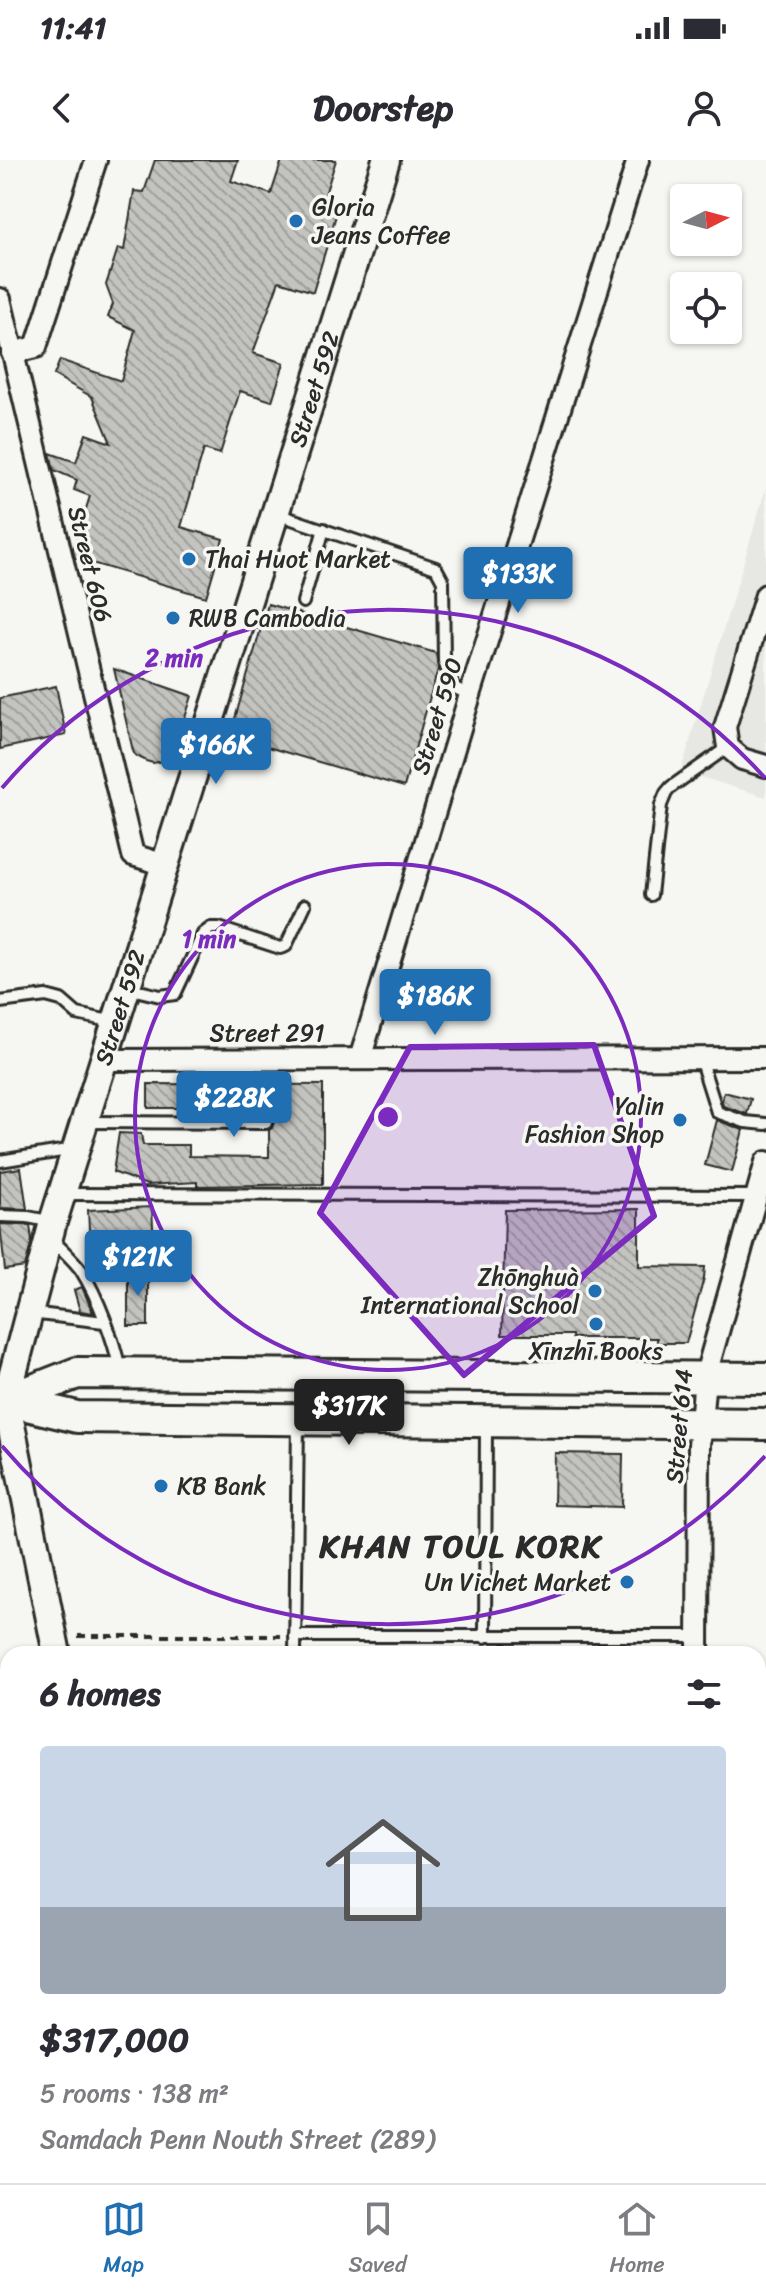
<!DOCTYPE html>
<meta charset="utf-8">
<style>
:root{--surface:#fff;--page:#f2f2f3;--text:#2b2b33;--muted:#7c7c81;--line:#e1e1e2;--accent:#1f6fb2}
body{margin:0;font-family:Sriracha,sans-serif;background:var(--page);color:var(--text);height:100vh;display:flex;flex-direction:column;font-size:30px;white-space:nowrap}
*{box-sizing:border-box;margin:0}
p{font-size:26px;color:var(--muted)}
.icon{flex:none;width:44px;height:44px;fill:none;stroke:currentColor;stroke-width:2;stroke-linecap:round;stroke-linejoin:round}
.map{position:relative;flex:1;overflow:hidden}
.side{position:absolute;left:0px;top:1486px;width:766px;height:538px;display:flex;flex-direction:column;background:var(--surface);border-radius:24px 24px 0 0;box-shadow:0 2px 6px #0004}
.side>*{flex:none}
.needle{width:52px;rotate:84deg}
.controls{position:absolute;left:670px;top:24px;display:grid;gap:16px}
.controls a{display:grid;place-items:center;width:72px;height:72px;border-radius:8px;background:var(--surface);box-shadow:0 2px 6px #0004;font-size:40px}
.price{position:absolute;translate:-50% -68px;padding:0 18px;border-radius:8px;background:var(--accent);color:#fff;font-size:26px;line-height:52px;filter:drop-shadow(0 2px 4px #0008)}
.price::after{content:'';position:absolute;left:50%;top:48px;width:24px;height:18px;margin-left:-12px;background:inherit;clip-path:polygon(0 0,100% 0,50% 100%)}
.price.active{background:#222;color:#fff}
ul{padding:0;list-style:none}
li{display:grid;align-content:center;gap:16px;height:424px;padding:0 40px}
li+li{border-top:2px solid var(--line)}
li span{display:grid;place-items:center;height:248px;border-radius:8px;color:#555}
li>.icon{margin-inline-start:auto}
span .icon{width:144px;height:144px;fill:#fffc;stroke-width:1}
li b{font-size:34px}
h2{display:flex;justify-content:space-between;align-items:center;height:96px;padding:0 40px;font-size:34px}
.status{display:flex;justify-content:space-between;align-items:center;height:56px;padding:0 40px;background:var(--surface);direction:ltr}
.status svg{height:22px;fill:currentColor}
header{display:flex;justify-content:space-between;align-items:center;height:104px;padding:0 40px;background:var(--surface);font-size:36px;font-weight:800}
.menu{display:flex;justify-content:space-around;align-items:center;height:112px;border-top:2px solid var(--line);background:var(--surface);font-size:22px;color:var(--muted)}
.menu a{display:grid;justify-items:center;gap:4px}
.menu .active{color:var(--accent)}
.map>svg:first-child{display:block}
.built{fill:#e7e7e3}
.building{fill:url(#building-back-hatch);stroke:#2b2b2b;stroke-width:2}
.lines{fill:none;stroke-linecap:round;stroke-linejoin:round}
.service-casing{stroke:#2b2b2b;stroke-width:16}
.minor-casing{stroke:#2b2b2b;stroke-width:26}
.tertiary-casing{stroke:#2b2b2b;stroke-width:32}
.secondary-casing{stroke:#2b2b2b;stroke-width:36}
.path{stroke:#2b2b2b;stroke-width:4;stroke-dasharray:8 6;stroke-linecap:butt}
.service{stroke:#f6f6f2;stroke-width:10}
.minor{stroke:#f6f6f2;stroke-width:20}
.tertiary{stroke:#f6f6f2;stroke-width:26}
.secondary{stroke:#f6f6f2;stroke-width:30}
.marked{fill:#7b2cbf;fill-opacity:0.2;stroke:#7b2cbf;stroke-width:6;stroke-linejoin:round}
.ring{fill:none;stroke:#7b2cbf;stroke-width:4}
.poi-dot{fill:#1f6fb2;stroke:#f6f6f2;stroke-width:3}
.labels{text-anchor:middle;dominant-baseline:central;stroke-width:7;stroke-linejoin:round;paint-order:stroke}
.poi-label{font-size:24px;fill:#2b2b2b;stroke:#f6f6f2;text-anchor:start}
.street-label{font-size:24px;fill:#2b2b2b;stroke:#f6f6f2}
.district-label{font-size:32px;font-weight:bold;letter-spacing:2px;fill:#2b2b2b;stroke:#f6f6f2}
.centre{fill:#7b2cbf;stroke:#f6f6f2;stroke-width:4}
.ring-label{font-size:24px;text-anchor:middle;font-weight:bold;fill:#7b2cbf;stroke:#f6f6f2;stroke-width:7;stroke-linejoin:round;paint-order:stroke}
</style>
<div class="status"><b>11:41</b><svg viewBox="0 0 49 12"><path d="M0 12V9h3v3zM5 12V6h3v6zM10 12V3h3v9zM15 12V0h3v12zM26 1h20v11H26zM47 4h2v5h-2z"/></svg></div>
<header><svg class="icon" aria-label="back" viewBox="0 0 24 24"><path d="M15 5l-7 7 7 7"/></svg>Doorstep<svg class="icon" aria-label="person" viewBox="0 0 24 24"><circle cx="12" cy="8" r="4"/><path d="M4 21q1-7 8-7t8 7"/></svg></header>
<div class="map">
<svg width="766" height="2023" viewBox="0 0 766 2023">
<defs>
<pattern id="building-back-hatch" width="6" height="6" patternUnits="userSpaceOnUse" patternTransform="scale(2)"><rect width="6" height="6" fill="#c3c3c0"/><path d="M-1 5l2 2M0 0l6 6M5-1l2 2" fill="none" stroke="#9f9f9c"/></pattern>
</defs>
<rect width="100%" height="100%" fill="#f6f6f2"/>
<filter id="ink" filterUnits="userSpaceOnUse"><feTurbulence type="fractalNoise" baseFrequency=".0125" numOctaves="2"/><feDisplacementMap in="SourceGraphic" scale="16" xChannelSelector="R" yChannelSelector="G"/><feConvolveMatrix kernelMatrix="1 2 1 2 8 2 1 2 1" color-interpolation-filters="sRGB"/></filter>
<g filter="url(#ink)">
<polygon class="built" points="766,328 766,637 681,611"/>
<g class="building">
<polygon points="155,0 238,0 231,21 271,34 282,0 336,0 321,47 337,52 313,132 279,121 253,193 284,203 272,241 240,231 220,294 204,289 181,367 223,379 206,437 75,398 73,390 90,336 74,330 77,320 54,310 50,293 76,302 86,274 111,283 92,237 54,215 60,200 121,221 135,170 108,157 113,144 106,125 118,88 124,90 134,31 144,32"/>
<polygon points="268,444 436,493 438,509 404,627 230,576"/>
<polygon points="114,509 192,536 175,589 164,601 153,603 146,601 135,595 133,591"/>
<polygon points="56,526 66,575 0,589 0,538"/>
<polygon points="148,924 323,925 323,1024 197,1026 197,1022 147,1025 113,1012 119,973 141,974 143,985 189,985 189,996 269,997 269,970 272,968 274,962 269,956 269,948 148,948"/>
<polygon points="724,932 751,939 747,954 723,946 722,941"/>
<polygon points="717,960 743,970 732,1012 705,1005"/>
<polygon points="21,1008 27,1049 0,1048 0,1011"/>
<polygon points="152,1047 154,1086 90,1089 88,1050"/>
<polygon points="639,1049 639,1106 705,1107 704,1118 686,1183 657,1183 657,1178 572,1178 572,1175 502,1175 505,1050"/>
<polygon points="0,1064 30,1065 32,1080 25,1107 5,1110"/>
<polygon points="148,1108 148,1166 128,1166 128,1114"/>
<polygon points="82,1127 86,1136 93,1153 80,1151 74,1130"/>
<polygon points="555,1293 623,1294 622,1347 554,1345"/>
</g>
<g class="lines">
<g class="service-casing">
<g id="service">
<polyline points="277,354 436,408 443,421 444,501 453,527 470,535"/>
<polyline points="303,442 324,369"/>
<polyline points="651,735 661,645 666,633 671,627 728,587"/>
<polyline points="127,828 160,836 175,834 203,774 211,768 219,768 280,788 286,786 305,745"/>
<polyline points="0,842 46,836 61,840 77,854 114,862"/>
<polyline points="700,898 717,952 745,962 766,964"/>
<polyline points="88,962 266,963"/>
<polyline points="0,1001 74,989"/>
<polyline points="62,1034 756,1036"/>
<polyline points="0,1056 28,1057 53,1062"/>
<path d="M51,1078C60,1088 73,1099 81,1110C98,1137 114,1180 120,1210"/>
<polyline points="31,1153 104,1162"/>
<polyline points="295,1476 698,1476"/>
<polyline points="485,1477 486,1263"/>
<polyline points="295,1494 298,1262"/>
<polyline points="0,1555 8,1553"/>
<polyline points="0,1770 8,1809"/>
</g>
</g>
<g class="minor-casing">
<g id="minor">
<polyline points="0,139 133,695 165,705"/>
<polyline points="12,193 36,187 96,0"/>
<polyline points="766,435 725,567 728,587 742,599 766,606"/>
<polyline points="360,899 470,535 638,0"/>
<polyline points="104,900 766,898"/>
<polyline points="698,1494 699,1285 705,1218 766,1002"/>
<polyline points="758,1582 766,1582"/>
<polyline points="758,1749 766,1772"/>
<polyline points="49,2016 50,2023"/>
<polyline points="185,2016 187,2023"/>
<polyline points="432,2016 434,2023"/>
<polyline points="642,2016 644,2023"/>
</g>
</g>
<g class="tertiary-casing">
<g id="tertiary">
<path id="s1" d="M57,1494L6,1240L53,1062L386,0"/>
<polyline points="254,2016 259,2023"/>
</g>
</g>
<g class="secondary-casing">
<g id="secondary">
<polyline points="6,1240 77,1257 766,1264"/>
<polyline points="0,1243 77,1213 766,1218"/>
</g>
</g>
<g class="path">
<polyline points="78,1476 281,1476"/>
<polyline points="0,1831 8,1830"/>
</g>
<use href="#service" class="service"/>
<use href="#minor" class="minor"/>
<use href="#tertiary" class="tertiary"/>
<use href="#secondary" class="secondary"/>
</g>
</g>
<path class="marked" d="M594,885L654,1056L464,1215L320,1053L410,887Z"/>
<g class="ring">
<circle cx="388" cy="957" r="253"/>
<path d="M765 1296A507 507 0 0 1 2 1286M2 628A507 507 0 0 1 765 618"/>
</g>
<g class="poi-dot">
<circle cx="296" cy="61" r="8"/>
<circle cx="189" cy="399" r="8"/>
<circle cx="173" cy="458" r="8"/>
<circle cx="680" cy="960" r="8"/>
<circle cx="595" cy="1131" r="8"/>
<circle cx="596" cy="1164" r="8"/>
<circle cx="161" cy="1326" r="8"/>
<circle cx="627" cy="1422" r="8"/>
</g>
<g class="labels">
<g class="poi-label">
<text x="312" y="47">Gloria<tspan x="312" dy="28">Jeans Coffee</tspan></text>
<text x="205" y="399">Thai Huot Market</text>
<text x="189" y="458">RWB Cambodia</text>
<text x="664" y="946" text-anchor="end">Yalin<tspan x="664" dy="28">Fashion Shop</tspan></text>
<text x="579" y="1117" text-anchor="end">Zhōnghuà<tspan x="579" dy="28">International School</tspan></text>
<text x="596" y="1191" text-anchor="middle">Xīnzhī Books</text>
<text x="177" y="1326">KB Bank</text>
<text x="611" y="1422" text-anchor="end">Un Vichet Market</text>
</g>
<g class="street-label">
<text stroke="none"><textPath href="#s1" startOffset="1316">Street 592</textPath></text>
<text transform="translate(90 404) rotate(76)">Street 606</text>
<text transform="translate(437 556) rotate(-73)">Street 590</text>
<text stroke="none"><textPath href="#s1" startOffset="668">Street 592</textPath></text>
<text x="267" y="873">Street 291</text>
<text transform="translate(679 1266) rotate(-85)">Street 614</text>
</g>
<g class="district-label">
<text x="461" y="1386">KHAN TOUL KORK</text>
</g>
</g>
<circle cx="388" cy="957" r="12" class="centre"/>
<g class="ring-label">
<text x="174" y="506">2 min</text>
<text x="209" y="787">1 min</text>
</g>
</svg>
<div class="controls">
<a><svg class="needle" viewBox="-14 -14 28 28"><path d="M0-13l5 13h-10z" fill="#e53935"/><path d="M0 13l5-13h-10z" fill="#7c7c81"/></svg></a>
<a><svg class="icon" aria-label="locate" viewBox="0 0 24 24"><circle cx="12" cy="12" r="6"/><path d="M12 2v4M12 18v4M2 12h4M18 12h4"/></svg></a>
</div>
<b class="price" style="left:518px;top:455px">$133K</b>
<b class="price" style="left:216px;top:626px">$166K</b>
<b class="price" style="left:435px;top:877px">$186K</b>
<b class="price" style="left:234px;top:979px">$228K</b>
<b class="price" style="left:138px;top:1138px">$121K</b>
<b class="price active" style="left:349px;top:1287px">$317K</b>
<section class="side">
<h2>6 homes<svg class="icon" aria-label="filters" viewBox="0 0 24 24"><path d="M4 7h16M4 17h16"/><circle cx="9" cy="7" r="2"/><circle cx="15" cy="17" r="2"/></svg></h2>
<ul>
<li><span style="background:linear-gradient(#c9d6e8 65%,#9aa5b1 0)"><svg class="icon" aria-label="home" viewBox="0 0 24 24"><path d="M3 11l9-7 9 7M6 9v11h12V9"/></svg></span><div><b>$317,000</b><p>5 rooms · 138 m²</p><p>Samdach Penn Nouth Street (289)</p></div></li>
</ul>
</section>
</div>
<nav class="menu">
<a class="active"><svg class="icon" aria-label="map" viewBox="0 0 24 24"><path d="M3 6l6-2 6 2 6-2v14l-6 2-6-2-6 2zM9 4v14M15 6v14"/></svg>Map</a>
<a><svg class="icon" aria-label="saved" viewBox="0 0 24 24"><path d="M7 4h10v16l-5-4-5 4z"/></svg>Saved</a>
<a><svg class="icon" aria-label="home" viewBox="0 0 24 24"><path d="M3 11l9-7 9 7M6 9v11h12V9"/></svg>Home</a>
</nav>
